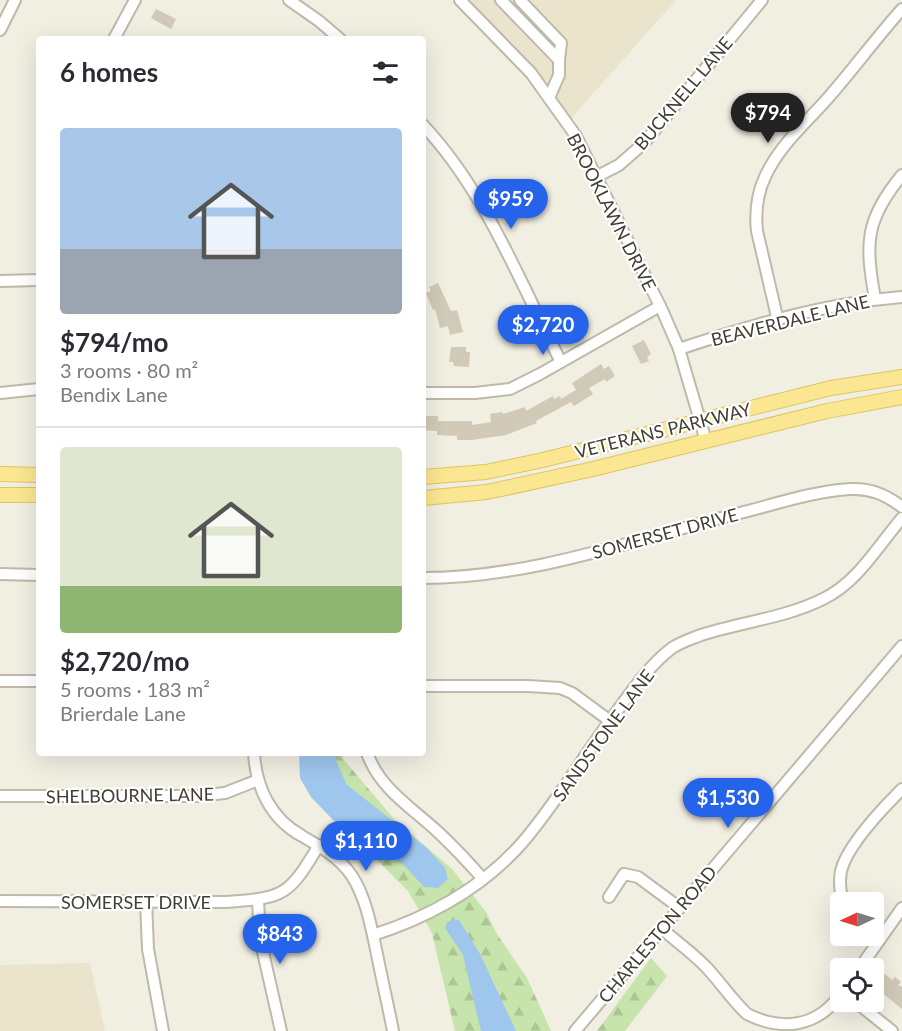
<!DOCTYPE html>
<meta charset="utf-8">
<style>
:root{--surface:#fff;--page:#f2f2f3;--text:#2b2b33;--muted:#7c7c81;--line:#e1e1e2;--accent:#2563eb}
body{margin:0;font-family:Lato,sans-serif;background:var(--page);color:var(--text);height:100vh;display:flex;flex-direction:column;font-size:22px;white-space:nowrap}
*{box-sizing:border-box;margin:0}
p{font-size:20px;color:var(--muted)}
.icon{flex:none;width:33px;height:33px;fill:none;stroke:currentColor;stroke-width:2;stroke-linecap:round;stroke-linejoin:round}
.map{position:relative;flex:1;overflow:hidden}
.side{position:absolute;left:36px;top:36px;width:390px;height:720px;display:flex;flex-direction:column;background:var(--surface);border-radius:6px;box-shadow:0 6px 24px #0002}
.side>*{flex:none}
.needle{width:39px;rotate:266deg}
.tools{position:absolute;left:830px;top:892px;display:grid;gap:12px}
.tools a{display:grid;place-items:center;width:54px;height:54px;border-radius:6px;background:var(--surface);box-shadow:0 6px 24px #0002;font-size:30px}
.price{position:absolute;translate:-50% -51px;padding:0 14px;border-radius:21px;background:var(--accent);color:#fff;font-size:20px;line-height:39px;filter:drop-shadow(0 2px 3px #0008)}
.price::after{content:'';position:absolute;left:50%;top:36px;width:18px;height:14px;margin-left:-9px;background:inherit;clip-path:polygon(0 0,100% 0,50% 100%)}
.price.selected{background:#222;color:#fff}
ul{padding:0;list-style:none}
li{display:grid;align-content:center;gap:12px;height:318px;padding:0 24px}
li+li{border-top:2px solid var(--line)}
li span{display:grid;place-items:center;height:186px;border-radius:6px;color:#555}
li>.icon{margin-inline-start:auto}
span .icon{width:108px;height:108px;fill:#fffc;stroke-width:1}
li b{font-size:26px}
h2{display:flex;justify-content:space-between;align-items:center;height:72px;padding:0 24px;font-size:26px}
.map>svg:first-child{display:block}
.education{fill:#eae4cc}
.forest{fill:url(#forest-firs)}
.water{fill:#9fc6ed}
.building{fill:#d2cab8}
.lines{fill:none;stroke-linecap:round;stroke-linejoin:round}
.minor-casing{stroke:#beb9a9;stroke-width:14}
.major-casing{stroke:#dfc562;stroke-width:16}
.minor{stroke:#fff;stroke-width:10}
.major{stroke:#fbe691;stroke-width:14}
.labels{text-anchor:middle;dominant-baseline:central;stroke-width:4.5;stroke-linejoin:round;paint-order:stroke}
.street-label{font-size:18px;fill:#423e33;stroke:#fff}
</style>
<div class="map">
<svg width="902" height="1031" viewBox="0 0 902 1031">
<defs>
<pattern id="forest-firs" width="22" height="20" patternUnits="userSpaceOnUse" patternTransform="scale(1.5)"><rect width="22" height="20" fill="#c6e4ac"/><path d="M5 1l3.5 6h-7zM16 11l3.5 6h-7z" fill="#abc594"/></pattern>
</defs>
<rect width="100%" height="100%" fill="#f1eee2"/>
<g class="education">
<polygon points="460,0 676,0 567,123 543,89"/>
<polygon points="90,963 105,1031 0,1031 0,965"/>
</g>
<g class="forest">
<polygon points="309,753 341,753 344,760 395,820 452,869 486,912 497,934 527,978 551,1031 455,1031 432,933 408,891 360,843 310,760"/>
<polygon points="651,958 667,976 625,1031 597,1031"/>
</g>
<g class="water">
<polygon points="299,753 333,753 346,784 427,848 445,868 448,879 438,888 424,887 405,866 349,832 333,820 311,797 300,778"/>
<polygon points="453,919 459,920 480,954 516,1031 481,1031 463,955 445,928 447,923"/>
</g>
<g class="building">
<polygon points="156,9 176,19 171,29 151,18"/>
<polygon points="438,283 451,311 457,310 463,332 450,335 448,326 440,328 435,309 433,310 426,293 431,291 429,287"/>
<polygon points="644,340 651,354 647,357 649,361 641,364 632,346"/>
<polygon points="451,347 466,347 466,352 470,352 469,367 454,366 453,362 449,362"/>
<polygon points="601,364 604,369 609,366 615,376 606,382 605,379 589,388 593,394 574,406 571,402 536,421 537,423 506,435 472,440 457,440 457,436 437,435 437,431 423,430 423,416 438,416 438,421 472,421 472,425 491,422 490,414 502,412 503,414 525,407 526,411 553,396 554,399 560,396 561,399 576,390 572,383"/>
<polygon points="885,974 892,980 895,977 901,982 898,985 902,987 902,1009 875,987"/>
</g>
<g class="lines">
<g class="minor-casing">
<g id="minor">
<polyline points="289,0 319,21 340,39"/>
<polyline points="460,0 531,73 576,136 662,310 679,349 706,441"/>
<polyline points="501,0 559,60 559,75 549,98"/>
<polyline points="520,0 561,43 559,60"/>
<polyline points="0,30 15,0"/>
<polyline points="114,39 135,0"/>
<path d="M423,125C486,192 519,281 561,362"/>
<polyline points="596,177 619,165 644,143 762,0"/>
<polyline points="0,281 39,280"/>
<path d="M875,299C865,243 865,220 902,175"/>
<path d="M778,321L757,231C755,212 757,194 765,177C780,143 811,119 834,91C857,64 878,36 902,9"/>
<path d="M679,349C751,325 827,303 902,297"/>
<polyline points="0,393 39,389"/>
<polyline points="423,393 475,393 510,389 540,374 660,306"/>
<polyline points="0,574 39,575"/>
<path d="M423,578C531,578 636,539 740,513C776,504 814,491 851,489C870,488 887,495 902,507"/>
<polyline points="0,681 39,681"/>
<polyline points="423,686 528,686 560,688 572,693 610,721"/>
<path d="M254,753C256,788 271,819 302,836C321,847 340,858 352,876C367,900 371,927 377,954C382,980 388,1005 393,1031"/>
<path d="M367,753C380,789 411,807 438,832C454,847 469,863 483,879"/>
<polyline points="0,796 198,796 225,793 258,780"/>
<polyline points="609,897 624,874 638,877 680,908"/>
<polyline points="258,900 260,939 281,1031"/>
<path d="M0,901L227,902C285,898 289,895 319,845"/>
<polyline points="146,901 148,949 163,1031"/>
<path d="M844,903C840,893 839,882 841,871C847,846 884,807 902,789"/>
<path d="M662,929C677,942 694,954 707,968C721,983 732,1000 747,1014C781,1031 816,1028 840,995"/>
<path d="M373,935C429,917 483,887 522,843C555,805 580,761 610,721C629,695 647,667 672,648C681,642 691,639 701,635C741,622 785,618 823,599C857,583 878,546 902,518"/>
<polyline points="859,969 902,908"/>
<polyline points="856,1002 892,1031"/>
<polyline points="575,1031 902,646"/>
</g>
</g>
<g class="major-casing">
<g id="major">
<polyline points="0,474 39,475"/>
<polyline points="423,477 486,472 543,460 831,388 902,377"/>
<polyline points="0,495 39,495"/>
<polyline points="423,498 487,492 593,469 827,411 902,397"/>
</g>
</g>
<use href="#minor" class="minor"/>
<use href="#major" class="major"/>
</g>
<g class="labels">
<g class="street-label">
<text transform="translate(683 93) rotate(-50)">BUCKNELL LANE</text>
<text transform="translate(612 212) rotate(63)">BROOKLAWN DRIVE</text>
<text transform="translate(790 320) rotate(-14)">BEAVERDALE LANE</text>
<text transform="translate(663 430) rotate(-14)">VETERANS PARKWAY</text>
<text transform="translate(665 533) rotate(-15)">SOMERSET DRIVE</text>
<text transform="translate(603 735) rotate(-54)">SANDSTONE LANE</text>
<text transform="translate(130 795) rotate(-1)">SHELBOURNE LANE</text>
<text x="136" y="902">SOMERSET DRIVE</text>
<text transform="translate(657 934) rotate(-50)">CHARLESTON ROAD</text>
</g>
</g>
</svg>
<div class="tools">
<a><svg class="needle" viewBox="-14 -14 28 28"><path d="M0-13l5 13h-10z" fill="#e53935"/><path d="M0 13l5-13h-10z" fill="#7c7c81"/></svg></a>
<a><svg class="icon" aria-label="locate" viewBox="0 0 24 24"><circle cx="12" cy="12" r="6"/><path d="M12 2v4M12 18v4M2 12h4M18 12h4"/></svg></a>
</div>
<b class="price selected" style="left:768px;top:144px">$794</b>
<b class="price" style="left:511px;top:230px">$959</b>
<b class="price" style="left:543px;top:356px">$2,720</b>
<b class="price" style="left:728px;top:829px">$1,530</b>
<b class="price" style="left:366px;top:872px">$1,110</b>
<b class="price" style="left:280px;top:965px">$843</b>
<section class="side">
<h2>6 homes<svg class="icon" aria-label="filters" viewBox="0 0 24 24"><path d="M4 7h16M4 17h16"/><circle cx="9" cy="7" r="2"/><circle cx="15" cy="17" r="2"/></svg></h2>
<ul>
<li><span style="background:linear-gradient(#a9c7e8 65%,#9aa5b1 0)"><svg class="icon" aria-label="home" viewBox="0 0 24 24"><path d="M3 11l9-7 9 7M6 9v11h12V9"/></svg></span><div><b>$794/mo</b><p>3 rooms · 80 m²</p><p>Bendix Lane</p></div></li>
<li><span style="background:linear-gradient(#dfe7d0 75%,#8fb573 0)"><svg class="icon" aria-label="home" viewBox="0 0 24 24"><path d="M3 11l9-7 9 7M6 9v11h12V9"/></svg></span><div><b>$2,720/mo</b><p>5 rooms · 183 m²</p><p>Brierdale Lane</p></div></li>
</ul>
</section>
</div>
